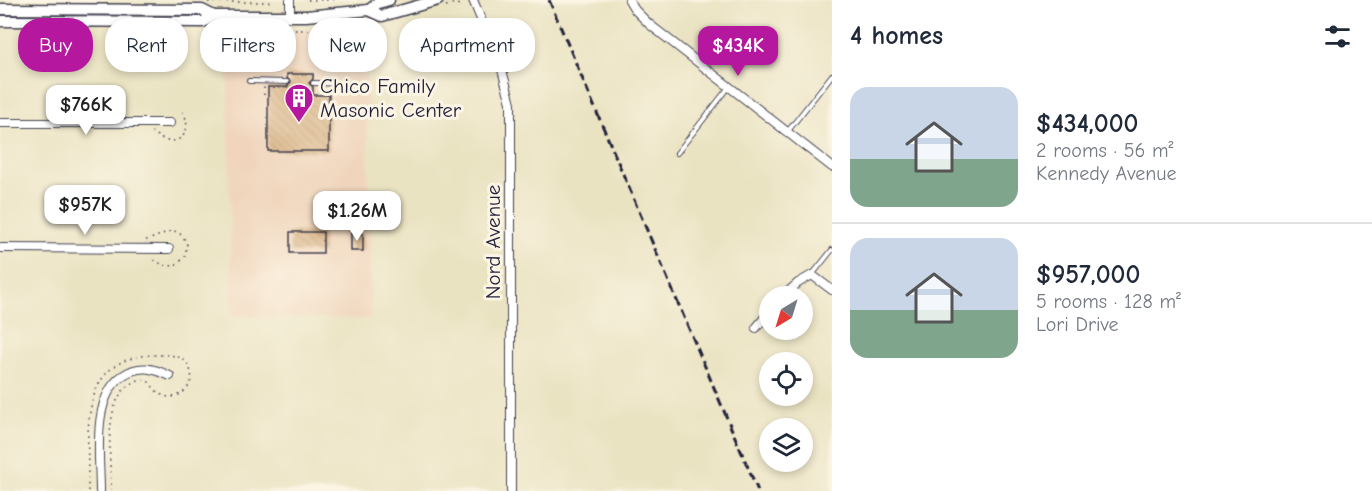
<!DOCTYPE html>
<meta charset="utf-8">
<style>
:root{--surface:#fff;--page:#f6f6f7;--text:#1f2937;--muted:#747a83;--line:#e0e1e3;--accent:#b5179e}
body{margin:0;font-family:"Comic Neue",sans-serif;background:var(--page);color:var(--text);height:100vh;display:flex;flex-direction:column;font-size:22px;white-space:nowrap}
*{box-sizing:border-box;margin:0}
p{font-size:20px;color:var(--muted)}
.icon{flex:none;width:33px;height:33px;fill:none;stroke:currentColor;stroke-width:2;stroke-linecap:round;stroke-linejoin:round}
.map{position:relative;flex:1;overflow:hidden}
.sheet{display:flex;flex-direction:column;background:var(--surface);width:540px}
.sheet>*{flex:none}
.top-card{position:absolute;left:18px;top:18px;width:570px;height:54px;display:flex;gap:12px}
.needle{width:39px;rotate:218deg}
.fabs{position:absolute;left:759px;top:286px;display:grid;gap:12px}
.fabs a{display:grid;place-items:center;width:54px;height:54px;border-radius:50%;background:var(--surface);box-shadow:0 3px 9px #0003;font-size:30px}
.price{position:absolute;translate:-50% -51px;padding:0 14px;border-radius:12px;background:#fff;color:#222;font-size:20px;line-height:39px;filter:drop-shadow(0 2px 3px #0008)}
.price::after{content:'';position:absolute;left:50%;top:36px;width:18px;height:14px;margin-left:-9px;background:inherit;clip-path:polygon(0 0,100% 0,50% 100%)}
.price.current{background:var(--accent);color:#fff}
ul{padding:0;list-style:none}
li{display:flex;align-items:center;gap:18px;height:150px;padding:0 18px}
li+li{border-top:2px solid var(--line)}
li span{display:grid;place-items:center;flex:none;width:168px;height:120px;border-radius:18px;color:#555}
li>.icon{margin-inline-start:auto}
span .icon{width:72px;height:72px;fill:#fffc;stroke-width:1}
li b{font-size:26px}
h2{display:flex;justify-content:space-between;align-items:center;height:72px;padding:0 18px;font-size:26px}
.tag{padding:0 21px;border-radius:24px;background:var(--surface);box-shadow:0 3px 9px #0003;font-size:21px;line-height:54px}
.tag.current{background:var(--accent);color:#fff}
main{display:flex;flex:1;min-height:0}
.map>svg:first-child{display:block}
.built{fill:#f0d5bc}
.building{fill:url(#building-back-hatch)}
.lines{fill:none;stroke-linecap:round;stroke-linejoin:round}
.service-casing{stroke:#403f4f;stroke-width:6}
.minor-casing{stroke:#403f4f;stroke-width:10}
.secondary-casing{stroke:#403f4f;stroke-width:13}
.path{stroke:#403f4f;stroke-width:1.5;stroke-dasharray:1.5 4.5;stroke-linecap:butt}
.service{stroke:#fff;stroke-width:4}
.minor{stroke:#fff;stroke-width:8}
.secondary{stroke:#fff;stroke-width:10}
.rail{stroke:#22223b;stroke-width:3;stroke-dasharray:9 4.5;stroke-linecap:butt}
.labels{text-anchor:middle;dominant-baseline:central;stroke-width:6;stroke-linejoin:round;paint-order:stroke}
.poi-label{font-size:21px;fill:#22223b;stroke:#fcf5e5;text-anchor:start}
.street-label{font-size:21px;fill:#22223b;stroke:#fcf5e5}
</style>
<main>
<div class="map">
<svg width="832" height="491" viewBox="0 0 832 491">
<defs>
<pattern id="building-back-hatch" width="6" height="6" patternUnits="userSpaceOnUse" patternTransform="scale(1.5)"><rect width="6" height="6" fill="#dbb587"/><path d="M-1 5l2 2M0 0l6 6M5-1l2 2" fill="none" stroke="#bc9b75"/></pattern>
</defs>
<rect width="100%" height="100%" fill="#fcf5e5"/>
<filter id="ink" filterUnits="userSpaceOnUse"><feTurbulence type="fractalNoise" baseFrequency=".0167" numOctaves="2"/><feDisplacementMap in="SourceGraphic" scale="12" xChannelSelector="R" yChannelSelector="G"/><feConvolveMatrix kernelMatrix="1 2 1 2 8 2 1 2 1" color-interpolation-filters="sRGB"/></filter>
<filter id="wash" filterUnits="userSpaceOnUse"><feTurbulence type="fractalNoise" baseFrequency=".008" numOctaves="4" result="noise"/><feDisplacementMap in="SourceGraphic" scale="24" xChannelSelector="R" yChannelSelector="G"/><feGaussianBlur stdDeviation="1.35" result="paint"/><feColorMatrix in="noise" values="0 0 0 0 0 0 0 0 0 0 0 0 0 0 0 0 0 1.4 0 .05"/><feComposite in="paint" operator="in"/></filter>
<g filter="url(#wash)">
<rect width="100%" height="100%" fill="#eae3c2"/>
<polygon class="built" points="366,27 371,319 232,316 227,32 339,30"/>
<g id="blocks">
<g class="building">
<polygon points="287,74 313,74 313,79 309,83 313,87 313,95 329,95 329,151 268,151 268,87 287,87 291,82 287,78"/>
<rect x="290" y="232" width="33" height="21"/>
<polygon points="351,233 363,234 363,251 351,251"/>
</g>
</g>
</g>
<g filter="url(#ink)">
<use href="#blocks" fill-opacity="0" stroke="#403f4f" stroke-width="1.5"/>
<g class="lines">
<g class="service-casing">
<g id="service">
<polyline points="249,81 287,82"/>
<polyline points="313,83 350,84"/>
<polyline points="788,131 832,75"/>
<polyline points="677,153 729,87"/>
<polyline points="812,275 832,250"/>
</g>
</g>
<g class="minor-casing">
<g id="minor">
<polyline points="473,0 502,70 511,103 511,491"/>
<polyline points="629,0 635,10 649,24 832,167"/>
<polyline points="290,16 290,0"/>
<polyline points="0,123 170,123"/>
<polyline points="0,248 169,249"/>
<polyline points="782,297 798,283 812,275 832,290"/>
<polyline points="756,328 770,311"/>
<path d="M100,491C100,456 91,399 122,376C139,364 153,368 170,376"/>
</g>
</g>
<g class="secondary-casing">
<g id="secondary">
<polyline points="0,9 202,10 214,16 306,16 369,10 382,16 438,0"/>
<polyline points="369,10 378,3 389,0"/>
<polyline points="0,21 203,22 214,16"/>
</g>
</g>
<g class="path">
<polyline points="308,0 336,0"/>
<polyline points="208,2 270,2 272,0"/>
<polyline points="446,6 455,3 459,5"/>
<polyline points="211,30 312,30 374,24"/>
<polyline points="264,73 264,62 270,50 269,31"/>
<polyline points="264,95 264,87"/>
<path d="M151,132C157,135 162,141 169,141C189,142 191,120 180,108"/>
<path d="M146,240C163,237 177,219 187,245L185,257L175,266L163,265L151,258"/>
<path d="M88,491C89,433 75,354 159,355C172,355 185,355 190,369C197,386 177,404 160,394C155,391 152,385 148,381C141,378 137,380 131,384C102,401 111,461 111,491"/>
</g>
<use href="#service" class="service"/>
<use href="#minor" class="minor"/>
<use href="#secondary" class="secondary"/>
<polyline class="rail" points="549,0 758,491"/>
</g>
</g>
<defs>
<g id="building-pin" transform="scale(1.5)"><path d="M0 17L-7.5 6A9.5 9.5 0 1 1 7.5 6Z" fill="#b5179e" stroke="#fcf5e5"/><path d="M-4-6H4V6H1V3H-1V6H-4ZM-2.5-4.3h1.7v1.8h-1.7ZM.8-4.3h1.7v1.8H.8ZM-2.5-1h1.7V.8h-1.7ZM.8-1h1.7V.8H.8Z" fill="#fff"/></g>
</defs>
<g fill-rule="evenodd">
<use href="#building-pin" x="299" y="98"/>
</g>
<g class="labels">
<g class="poi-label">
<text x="320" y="86">Chico Family<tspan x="320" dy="24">Masonic Center</tspan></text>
</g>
<g class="street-label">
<text transform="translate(493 242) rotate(-90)">Nord Avenue</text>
</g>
</g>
</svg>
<div class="fabs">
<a><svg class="needle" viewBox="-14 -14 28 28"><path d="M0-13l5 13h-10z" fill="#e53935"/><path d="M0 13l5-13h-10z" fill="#747a83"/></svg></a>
<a><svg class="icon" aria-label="locate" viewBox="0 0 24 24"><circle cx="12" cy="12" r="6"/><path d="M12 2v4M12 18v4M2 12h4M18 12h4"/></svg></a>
<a><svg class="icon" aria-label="layers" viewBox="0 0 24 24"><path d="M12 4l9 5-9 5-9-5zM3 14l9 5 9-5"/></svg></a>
</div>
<b class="price current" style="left:738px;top:77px">$434K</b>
<b class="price" style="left:86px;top:136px">$766K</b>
<b class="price" style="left:85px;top:236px">$957K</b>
<b class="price" style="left:357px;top:242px">$1.26M</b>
<div class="top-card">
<a class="tag current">Buy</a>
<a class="tag">Rent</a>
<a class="tag">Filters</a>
<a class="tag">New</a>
<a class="tag">Apartment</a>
</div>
</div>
<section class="sheet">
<h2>4 homes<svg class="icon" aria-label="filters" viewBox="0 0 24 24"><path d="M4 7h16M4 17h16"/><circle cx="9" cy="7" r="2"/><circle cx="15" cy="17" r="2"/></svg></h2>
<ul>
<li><span style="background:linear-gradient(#c9d6e8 60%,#7fa58c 0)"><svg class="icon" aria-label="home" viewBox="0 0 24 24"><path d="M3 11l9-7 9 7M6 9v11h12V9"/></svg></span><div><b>$434,000</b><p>2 rooms · 56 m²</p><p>Kennedy Avenue</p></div></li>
<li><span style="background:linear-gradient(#c9d6e8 60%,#7fa58c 0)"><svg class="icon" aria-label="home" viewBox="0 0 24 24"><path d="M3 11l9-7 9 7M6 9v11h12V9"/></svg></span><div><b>$957,000</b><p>5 rooms · 128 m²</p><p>Lori Drive</p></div></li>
</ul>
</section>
</main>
